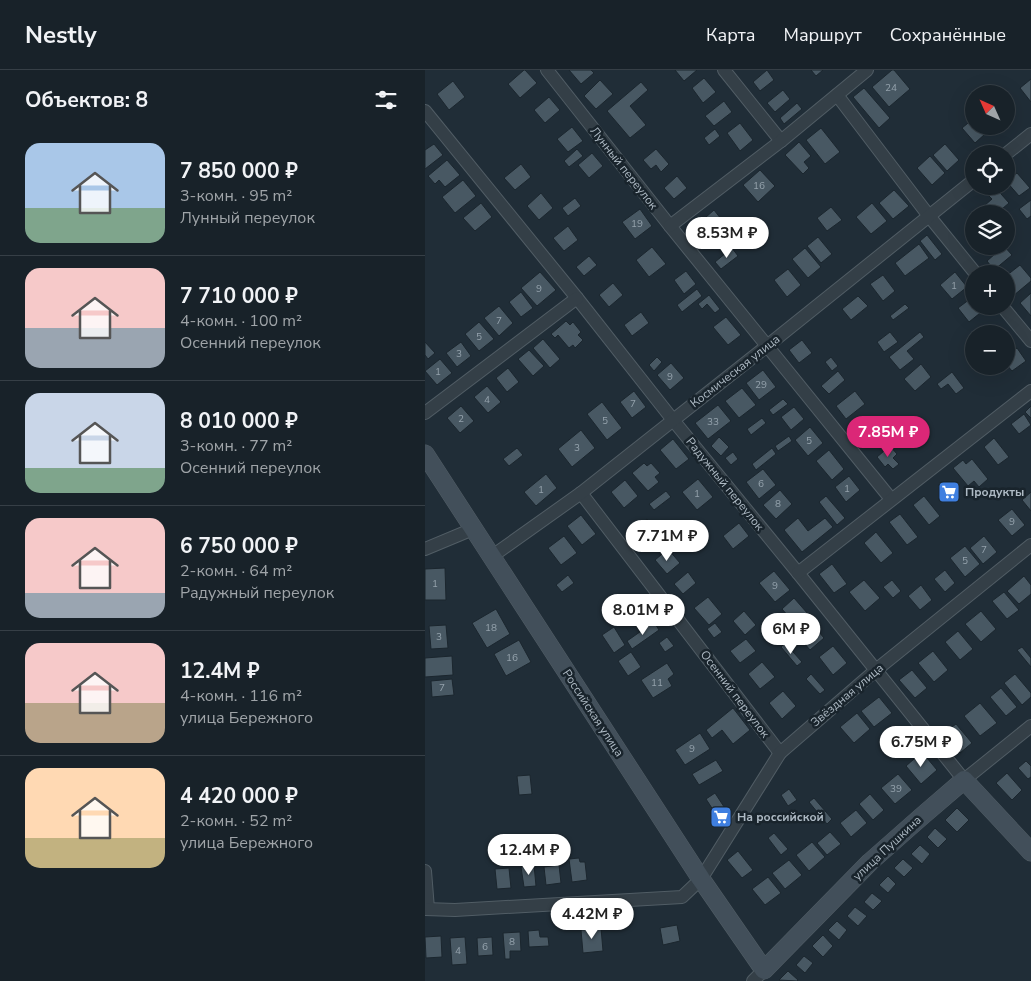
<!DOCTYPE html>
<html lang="ru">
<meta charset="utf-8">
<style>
:root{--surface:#182229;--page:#252f35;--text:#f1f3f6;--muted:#9fa4a8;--line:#363f46;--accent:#db2777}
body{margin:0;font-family:"Nunito Sans",sans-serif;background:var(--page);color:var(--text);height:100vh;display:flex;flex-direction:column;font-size:19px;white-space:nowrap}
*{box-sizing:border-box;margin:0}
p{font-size:16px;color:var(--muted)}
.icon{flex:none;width:28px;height:28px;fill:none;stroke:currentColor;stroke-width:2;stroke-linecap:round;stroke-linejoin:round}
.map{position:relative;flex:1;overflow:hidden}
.drawer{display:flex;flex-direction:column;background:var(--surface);width:425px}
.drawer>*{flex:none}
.needle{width:32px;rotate:315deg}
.fabs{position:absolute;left:540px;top:15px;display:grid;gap:10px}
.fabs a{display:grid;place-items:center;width:50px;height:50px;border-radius:50%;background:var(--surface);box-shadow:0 5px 20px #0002,0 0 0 1px var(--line);font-size:25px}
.price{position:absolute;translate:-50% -42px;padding:0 11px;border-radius:18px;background:#fff;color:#222;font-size:16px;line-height:32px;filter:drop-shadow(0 1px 2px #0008)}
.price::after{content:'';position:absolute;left:50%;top:30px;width:15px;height:11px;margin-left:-8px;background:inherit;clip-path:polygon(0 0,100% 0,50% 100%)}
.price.current{background:var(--accent);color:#fff}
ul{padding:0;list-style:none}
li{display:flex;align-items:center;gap:15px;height:125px;padding:0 25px}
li+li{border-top:1px solid var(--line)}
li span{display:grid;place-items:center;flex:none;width:140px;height:100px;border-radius:15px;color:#555}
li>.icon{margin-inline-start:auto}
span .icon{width:60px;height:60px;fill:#fffc;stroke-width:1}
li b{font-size:21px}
h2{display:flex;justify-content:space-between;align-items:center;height:60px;padding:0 25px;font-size:21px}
header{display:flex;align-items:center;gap:30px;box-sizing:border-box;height:70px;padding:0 25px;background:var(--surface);border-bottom:1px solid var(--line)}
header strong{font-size:24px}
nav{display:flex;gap:28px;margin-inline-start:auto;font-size:18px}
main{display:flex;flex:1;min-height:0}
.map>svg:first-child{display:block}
.building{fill:#485863;stroke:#1b262e}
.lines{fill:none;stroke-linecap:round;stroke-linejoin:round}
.street-casing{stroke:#515d65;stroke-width:14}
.secondary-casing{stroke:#515d65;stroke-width:19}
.street{stroke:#343f47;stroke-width:12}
.secondary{stroke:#424f5a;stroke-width:18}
.labels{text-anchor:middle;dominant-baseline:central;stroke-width:5;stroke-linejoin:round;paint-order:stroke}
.number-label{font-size:10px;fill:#94a2ac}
.street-label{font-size:12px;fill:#aebac4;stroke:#19242c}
.poi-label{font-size:12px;font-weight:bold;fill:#aebac4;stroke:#19242c;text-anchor:start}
</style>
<header>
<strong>Nestly</strong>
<nav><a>Карта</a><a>Маршрут</a><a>Сохранённые</a></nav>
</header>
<main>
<section class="drawer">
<h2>Объектов: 8<svg class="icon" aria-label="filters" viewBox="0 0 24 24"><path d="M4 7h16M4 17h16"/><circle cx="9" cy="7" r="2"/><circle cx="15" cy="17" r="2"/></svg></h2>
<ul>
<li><span style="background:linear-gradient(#a9c7e8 65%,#7fa58c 0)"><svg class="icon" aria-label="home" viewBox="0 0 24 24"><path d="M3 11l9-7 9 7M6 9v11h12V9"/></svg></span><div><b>7 850 000 ₽</b><p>3-комн. · 95 m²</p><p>Лунный переулок</p></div></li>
<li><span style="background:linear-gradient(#f6c9c9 60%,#9aa5b1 0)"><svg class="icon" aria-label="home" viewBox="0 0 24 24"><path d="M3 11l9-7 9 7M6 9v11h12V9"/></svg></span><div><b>7 710 000 ₽</b><p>4-комн. · 100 m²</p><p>Осенний переулок</p></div></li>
<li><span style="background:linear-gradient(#c9d6e8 75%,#7fa58c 0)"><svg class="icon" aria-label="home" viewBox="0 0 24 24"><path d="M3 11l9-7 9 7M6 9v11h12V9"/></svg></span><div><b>8 010 000 ₽</b><p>3-комн. · 77 m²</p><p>Осенний переулок</p></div></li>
<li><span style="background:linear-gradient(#f6c9c9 75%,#9aa5b1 0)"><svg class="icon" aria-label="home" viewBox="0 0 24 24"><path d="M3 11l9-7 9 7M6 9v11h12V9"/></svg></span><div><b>6 750 000 ₽</b><p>2-комн. · 64 m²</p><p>Радужный переулок</p></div></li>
<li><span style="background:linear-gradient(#f6c9c9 60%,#b9a48a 0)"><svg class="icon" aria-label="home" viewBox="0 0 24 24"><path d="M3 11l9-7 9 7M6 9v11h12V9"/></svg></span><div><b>12.4M ₽</b><p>4-комн. · 116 m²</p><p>улица Бережного</p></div></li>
<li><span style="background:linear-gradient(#ffd9b3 70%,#c2b280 0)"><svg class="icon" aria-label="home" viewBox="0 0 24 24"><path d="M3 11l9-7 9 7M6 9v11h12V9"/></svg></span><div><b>4 420 000 ₽</b><p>2-комн. · 52 m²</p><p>улица Бережного</p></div></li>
</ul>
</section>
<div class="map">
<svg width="606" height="911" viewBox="0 0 606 911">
<rect width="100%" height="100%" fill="#202d37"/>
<g class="building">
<polygon points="99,0 100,0 112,13 95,28 83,14"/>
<polygon points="144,0 166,0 169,3 156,14"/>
<polygon points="250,0 272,0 259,11"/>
<polygon points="342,0 349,10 335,21 328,12"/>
<polygon points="386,0 398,0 391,6"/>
<polygon points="467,0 469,0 485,19 464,37 447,17"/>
<polygon points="279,8 291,22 278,33 267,18"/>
<polygon points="606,9 606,32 595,18"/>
<polygon points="175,10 188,24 171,39 159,26"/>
<polygon points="28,11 40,27 24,40 12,24"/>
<polygon points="216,12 223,20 205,36 221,55 205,68 182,41"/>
<polygon points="439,18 465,48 454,58 428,27"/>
<polygon points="358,20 365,29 350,42 342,33"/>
<polygon points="124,27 135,40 120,53 109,40"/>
<polygon points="299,31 307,42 289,56 280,46"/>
<polygon points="372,33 377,39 359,54 355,48"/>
<polygon points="548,49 549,50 549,56 554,56 560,64 550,73 537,58"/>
<polygon points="315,53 328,70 315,81 302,63"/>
<polygon points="147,57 158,71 143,82 132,69"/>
<polygon points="396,58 415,82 400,94 381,70"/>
<polygon points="290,59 295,66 284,75 279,68"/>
<polygon points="374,72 386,86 379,92 384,98 378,104 360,85"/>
<polygon points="9,74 18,85 0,99 0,80"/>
<polygon points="520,74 534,90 522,101 508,85"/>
<polygon points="152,79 158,86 144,97 139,91"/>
<polygon points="231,79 244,94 236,102 231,95 226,99 218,90"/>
<polygon points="167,83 178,96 164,108 153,95"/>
<polygon points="505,86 520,103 507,115 492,98"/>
<polygon points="22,90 35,105 20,117 14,110 10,114 3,106"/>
<polygon points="96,94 106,107 90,120 79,108"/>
<polygon points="335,100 350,116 333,132 318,115"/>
<polygon points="592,103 605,118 594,126 581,111"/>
<polygon points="252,106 262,118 249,129 239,118"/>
<polygon points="38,110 51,126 30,143 17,127"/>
<polygon points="569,116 584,133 571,144 566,144 559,136 567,129 561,123"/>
<polygon points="469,120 484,136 468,149 454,133"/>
<polygon points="116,123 128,138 114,150 102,136"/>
<polygon points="150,128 156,136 143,146 137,138"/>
<polygon points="606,130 606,146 602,149 594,139"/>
<polygon points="56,133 67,147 50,161 38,148"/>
<polygon points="447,133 462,151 446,164 431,147"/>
<polygon points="406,137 417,150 402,161 392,148"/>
<polygon points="215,139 227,156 210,169 197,152"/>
<polygon points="289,140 304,159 287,173 272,155"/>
<polygon points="143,156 153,170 139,181 128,168"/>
<polygon points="502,165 517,184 510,190 495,171"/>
<polygon points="393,167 407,184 396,193 382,176"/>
<polygon points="494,174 504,188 480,206 470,193"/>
<polygon points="579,176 587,185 569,200 562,191"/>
<polygon points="227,177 241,194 224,207 211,190"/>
<polygon points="307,178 313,186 296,199 290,192"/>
<polygon points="380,178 396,197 383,208 367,189"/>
<polygon points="164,186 172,195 159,206 151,197"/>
<polygon points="595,195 606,208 606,211 588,226 581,218 581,206"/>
<polygon points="363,199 376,215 362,227 349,210"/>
<polygon points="261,201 271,214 259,224 249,210"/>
<polygon points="115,202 131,220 112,236 96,218"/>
<polygon points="530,202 542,217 527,229 515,215"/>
<polygon points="458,205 470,221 458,231 445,214"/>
<polygon points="188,213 198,225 184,237 174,225"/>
<polygon points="272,219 277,226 257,242 252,235"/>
<polygon points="96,222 108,238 96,247 84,232"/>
<polygon points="606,223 606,246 595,233"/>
<polygon points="284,225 295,239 290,243 282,234 277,239 273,234"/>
<polygon points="433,226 443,236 426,250 417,239"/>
<polygon points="549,226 549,236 557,236 560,239 544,252 533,238"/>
<polygon points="480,234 484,238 468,250 465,246"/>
<polygon points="74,236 88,253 74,266 59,248"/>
<polygon points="216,242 224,253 207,266 199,255"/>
<polygon points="301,247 316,265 303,275 288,257"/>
<polygon points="141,251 145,255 148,252 156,262 153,265 158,270 150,278 148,275 144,278 133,265 130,268 126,264"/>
<polygon points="54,252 69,269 54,281 40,264"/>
<polygon points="465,262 473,272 459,282 452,272"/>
<polygon points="495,262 499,267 482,281 489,289 475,300 464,287"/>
<polygon points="118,269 135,289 125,298 108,278"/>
<polygon points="377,270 387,283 374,293 364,280"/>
<polygon points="0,272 10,283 3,289 0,285"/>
<polygon points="36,272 46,286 32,297 21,283"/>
<polygon points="592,278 601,291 587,301 581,294 581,286"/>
<polygon points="104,280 119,296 108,306 93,289"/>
<polygon points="232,287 237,292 229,301 224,295"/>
<polygon points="406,287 413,296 407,301 400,292"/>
<polygon points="15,289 27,303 12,315 0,301"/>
<polygon points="246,293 259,308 245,320 232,305"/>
<polygon points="496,294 506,307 490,321 479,309"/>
<polygon points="83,298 94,312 82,322 71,308"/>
<polygon points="338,300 351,317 334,330 321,313"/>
<polygon points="413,301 420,310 404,324 396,316"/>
<polygon points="527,302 539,318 531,324 523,314 516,319 512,314"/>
<polygon points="62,316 76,332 63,343 49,327"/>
<polygon points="317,318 331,335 314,348 300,331"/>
<polygon points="209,321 221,337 207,348 195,332"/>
<polygon points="430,321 440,334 421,349 411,336"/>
<polygon points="358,329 363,334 348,345 344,340"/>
<polygon points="177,332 197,358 182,370 162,344"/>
<polygon points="293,335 306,351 283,369 270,353"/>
<polygon points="36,336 49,351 35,363 22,348"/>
<polygon points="606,336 606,348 600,342"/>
<polygon points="369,337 379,349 366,360 356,347"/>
<polygon points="599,344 606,355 594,364 586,354"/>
<polygon points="337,348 341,353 326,365 322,359"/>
<polygon points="448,348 459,361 443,375 432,362"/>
<polygon points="385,357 398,373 383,386 370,370"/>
<polygon points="156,360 170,378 147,397 133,379"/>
<polygon points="364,366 367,371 353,381 350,376"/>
<polygon points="294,367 304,377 296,386 286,376"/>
<polygon points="569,368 584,387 573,395 559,377"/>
<polygon points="248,369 264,389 251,399 235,380"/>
<polygon points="465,376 472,384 468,388 474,394 468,399 463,394 460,397 452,387"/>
<polygon points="92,378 98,385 84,396 78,389"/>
<polygon points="347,378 351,384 331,400 327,394"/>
<polygon points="404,380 419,399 407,410 391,391"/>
<polygon points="308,382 313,389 306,395 300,388"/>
<polygon points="547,389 563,409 554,417 549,411 543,416 528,398 538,390 541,394"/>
<polygon points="219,393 222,396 226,393 235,403 230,407 234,412 223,421 207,403"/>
<polygon points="338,399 351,415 334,429 321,412"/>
<polygon points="121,404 132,418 111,436 99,422"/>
<polygon points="424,406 435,420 421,432 410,417"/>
<polygon points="273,409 288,427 272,440 257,422"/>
<polygon points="200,410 213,426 199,438 186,422"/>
<polygon points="355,420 367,434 351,449 338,435"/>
<polygon points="241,421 246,427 229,440 224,434"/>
<polygon points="606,422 606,441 597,430"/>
<polygon points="401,426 420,448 412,455 394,432"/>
<polygon points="499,426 515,446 504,455 488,435"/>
<polygon points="587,439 600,455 587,466 573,450"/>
<polygon points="475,444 493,467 482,475 464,452"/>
<polygon points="156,445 171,464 157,475 142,456"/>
<polygon points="373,448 383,461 400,448 408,457 377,482 359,460"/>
<polygon points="222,449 234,463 219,474 208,461"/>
<polygon points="314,453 324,466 308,479 298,466"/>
<polygon points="451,462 468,483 456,493 439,473"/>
<polygon points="139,466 152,483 136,495 123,478"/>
<polygon points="559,466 572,482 558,494 545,478"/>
<polygon points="540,476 555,494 540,507 525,488"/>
<polygon points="243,479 255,493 242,504 230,490"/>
<polygon points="407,494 422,514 409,523 394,504"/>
<polygon points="20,498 21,530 0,530 0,499"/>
<polygon points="520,500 530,513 520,522 509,509"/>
<polygon points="349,501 365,520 350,532 334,513"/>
<polygon points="263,502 271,513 258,524 249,514"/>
<polygon points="143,505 149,513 137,522 131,515"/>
<polygon points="599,506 606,515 606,524 594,534 582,521"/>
<polygon points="439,510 455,528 440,541 424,522"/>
<polygon points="467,510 476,521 468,528 458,517"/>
<polygon points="496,515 507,530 495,540 483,526"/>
<polygon points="579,522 594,540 582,549 567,531"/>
<polygon points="283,527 297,544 284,555 269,538"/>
<polygon points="369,528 383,544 370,554 357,539"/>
<polygon points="71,539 85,564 62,578 47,553"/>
<polygon points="319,541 331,555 320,565 308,551"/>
<polygon points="556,541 571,559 556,572 540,554"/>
<polygon points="229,552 234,560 207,579 202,571"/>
<polygon points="290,553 297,562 289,568 282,559"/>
<polygon points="21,555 23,578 6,579 4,556"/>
<polygon points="388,555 399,568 385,580 374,567"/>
<polygon points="189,557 200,575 189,583 177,565"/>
<polygon points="533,561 548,579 535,590 520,572"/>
<polygon points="242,567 249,576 240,582 234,573"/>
<polygon points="321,569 331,581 315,593 305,581"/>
<polygon points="94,570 106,592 81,606 69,584"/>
<polygon points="360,573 377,592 372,596 356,577"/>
<polygon points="408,576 422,593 408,605 394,587"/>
<polygon points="597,577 606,588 606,597 592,580"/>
<polygon points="508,581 523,600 509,612 493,593"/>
<polygon points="206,582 216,597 203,606 193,591"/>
<polygon points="27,586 28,605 0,607 0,588"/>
<polygon points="337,592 350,607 335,619 323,604"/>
<polygon points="242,593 249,604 243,609 247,616 228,628 216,610"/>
<polygon points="487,600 502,618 490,628 474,610"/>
<polygon points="386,604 400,620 395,624 381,609"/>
<polygon points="590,604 606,623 606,627 597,635 579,613"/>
<polygon points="27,609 29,625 7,627 6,611"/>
<polygon points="576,618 592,637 581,646 565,627"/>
<polygon points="358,621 371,636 357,649 344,633"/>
<polygon points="454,627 467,643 449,657 436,641"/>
<polygon points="555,633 572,653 555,666 539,646"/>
<polygon points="308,638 325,660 308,674 297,660 287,668 281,660"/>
<polygon points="432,643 445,659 429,673 415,657"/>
<polygon points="531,654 547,673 535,683 519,663"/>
<polygon points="275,663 285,679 260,695 250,680"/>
<polygon points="497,682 512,700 496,714 481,696"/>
<polygon points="291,690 298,701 274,715 267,704"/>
<polygon points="601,691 606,696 606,707 603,709 593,698"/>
<polygon points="582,703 597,720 587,730 571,713"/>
<polygon points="473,704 487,720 470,734 456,718"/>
<polygon points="105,705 107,724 94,725 92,706"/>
<polygon points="364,719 372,730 363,736 356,725"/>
<polygon points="290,723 305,746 296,752 281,729"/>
<polygon points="445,724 459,740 448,750 434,734"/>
<polygon points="389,728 407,749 402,754 384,732"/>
<polygon points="532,738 544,750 532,762 520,750"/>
<polygon points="431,740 442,753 426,767 415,753"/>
<polygon points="510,758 522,769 513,778 502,767"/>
<polygon points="405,762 416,774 402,785 392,773"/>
<polygon points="349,763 363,779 356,785 343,768"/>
<polygon points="387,772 400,787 384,801 371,785"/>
<polygon points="495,775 505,784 497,794 486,784"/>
<polygon points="313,781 328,800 317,808 302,790"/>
<polygon points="154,788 155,792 160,792 162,810 147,812 144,789"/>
<polygon points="478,789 488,798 479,807 469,798"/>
<polygon points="364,790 377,805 360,819 347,803"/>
<polygon points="109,795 111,816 99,817 96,797"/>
<polygon points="134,795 136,813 121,815 119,797"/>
<polygon points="84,798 86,818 72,819 70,799"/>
<polygon points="463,806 471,814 463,823 454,815"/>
<polygon points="343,807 356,823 340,835 327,819"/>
<polygon points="447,823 457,831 448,840 439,832"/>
<polygon points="430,837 442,846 433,856 422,846"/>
<polygon points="412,851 422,860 414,870 403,860"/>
<polygon points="252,855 255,871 238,875 235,858"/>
<polygon points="176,858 178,881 158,883 156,860"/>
<polygon points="114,860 115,867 123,867 124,876 104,877 103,861"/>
<polygon points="95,862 96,881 85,881 85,889 80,889 78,863"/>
<polygon points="398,865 408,876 398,887 387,876"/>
<polygon points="16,866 17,887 1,888 0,867"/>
<polygon points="40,867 42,894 27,895 25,868"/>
<polygon points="67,867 68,885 53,886 52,868"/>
<polygon points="379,886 388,893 380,903 371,895"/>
<polygon points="363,901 373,910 372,911 354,910"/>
</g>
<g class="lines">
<g class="street-casing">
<g id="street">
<polyline points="122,0 245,156 466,429"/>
<polyline points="299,0 356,71"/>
<polyline points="412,25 504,146 551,204"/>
<polyline points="0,41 152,228 248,350 373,503 539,710 606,656"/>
<polyline points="581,84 606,64"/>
<polyline points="245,156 356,71 442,0"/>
<polyline points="577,236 606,271"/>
<polyline points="0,343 152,228"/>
<polyline points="156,423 355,683"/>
<polyline points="0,479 48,459"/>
<polyline points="66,487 156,423 342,276 549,110"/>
<polyline points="373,503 606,321"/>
<polyline points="0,801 3,839"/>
<polyline points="0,839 30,840 257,827 276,809 355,683 451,600 606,475"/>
<polyline points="328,911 339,900"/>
</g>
</g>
<g class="secondary-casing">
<polyline id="secondary" points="0,384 276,809 339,900 445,792 496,747 539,710 606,782"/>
</g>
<use href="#street" class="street"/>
<use href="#secondary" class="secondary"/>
</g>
<defs>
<g id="supermarket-square" transform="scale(1.125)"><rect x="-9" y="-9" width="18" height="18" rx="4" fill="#3f7fe0" stroke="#19242c"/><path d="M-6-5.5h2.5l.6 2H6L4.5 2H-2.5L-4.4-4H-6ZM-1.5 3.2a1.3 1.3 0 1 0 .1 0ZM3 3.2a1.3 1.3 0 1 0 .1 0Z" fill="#fff"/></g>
</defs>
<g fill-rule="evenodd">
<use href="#supermarket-square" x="524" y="422"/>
<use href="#supermarket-square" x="296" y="747"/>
</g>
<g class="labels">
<g class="number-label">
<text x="466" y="18">24</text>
<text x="334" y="116">16</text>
<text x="212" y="154">19</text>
<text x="529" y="216">1</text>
<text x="114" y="219">9</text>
<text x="74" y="251">7</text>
<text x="54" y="267">5</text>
<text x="34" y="284">3</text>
<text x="13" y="302">1</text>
<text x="245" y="307">9</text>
<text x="336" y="315">29</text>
<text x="62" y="330">4</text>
<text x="208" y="334">7</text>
<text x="36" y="349">2</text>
<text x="180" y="351">5</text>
<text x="288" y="352">33</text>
<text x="384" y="371">5</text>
<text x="152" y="378">3</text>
<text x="336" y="414">6</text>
<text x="422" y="419">1</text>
<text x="116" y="420">1</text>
<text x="272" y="424">1</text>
<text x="353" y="434">8</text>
<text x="587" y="452">9</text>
<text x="559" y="480">7</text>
<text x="540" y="491">5</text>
<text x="10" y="514">1</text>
<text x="350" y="516">9</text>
<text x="66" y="558">18</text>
<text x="14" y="567">3</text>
<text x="87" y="588">16</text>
<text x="232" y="613">11</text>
<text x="17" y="618">7</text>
<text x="267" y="679">9</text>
<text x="471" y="719">39</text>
<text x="87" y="872">8</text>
<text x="60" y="877">6</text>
<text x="33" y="881">4</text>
</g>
<g class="street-label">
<text transform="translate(199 98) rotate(52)">Лунный переулок</text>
<text transform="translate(310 301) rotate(-38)">Космическая улица</text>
<text transform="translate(300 414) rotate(51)">Радужный переулок</text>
<text transform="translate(310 624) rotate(53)">Осенний переулок</text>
<text transform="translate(422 625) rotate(-40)">Звёздная улица</text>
<text transform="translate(168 643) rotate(57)">Российская улица</text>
<text transform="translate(462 778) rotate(-43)">улица Пушкина</text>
</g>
<g class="poi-label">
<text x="540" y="422">Продукты</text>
<text x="312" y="747">На российской</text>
</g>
</g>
</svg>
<div class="fabs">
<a><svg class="needle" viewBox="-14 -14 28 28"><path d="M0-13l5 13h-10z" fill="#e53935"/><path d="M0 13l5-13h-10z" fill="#9fa4a8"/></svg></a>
<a><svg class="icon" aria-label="locate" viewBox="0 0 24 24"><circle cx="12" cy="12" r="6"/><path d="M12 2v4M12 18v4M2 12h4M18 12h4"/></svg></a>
<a><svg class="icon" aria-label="layers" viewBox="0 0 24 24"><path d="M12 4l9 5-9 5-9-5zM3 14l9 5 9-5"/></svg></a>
<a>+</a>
<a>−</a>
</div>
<b class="price" style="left:302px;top:189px">8.53M ₽</b>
<b class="price current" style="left:463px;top:388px">7.85M ₽</b>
<b class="price" style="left:242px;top:492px">7.71M ₽</b>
<b class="price" style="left:218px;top:566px">8.01M ₽</b>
<b class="price" style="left:366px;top:585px">6M ₽</b>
<b class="price" style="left:496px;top:698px">6.75M ₽</b>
<b class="price" style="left:104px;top:806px">12.4M ₽</b>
<b class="price" style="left:167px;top:870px">4.42M ₽</b>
</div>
</main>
